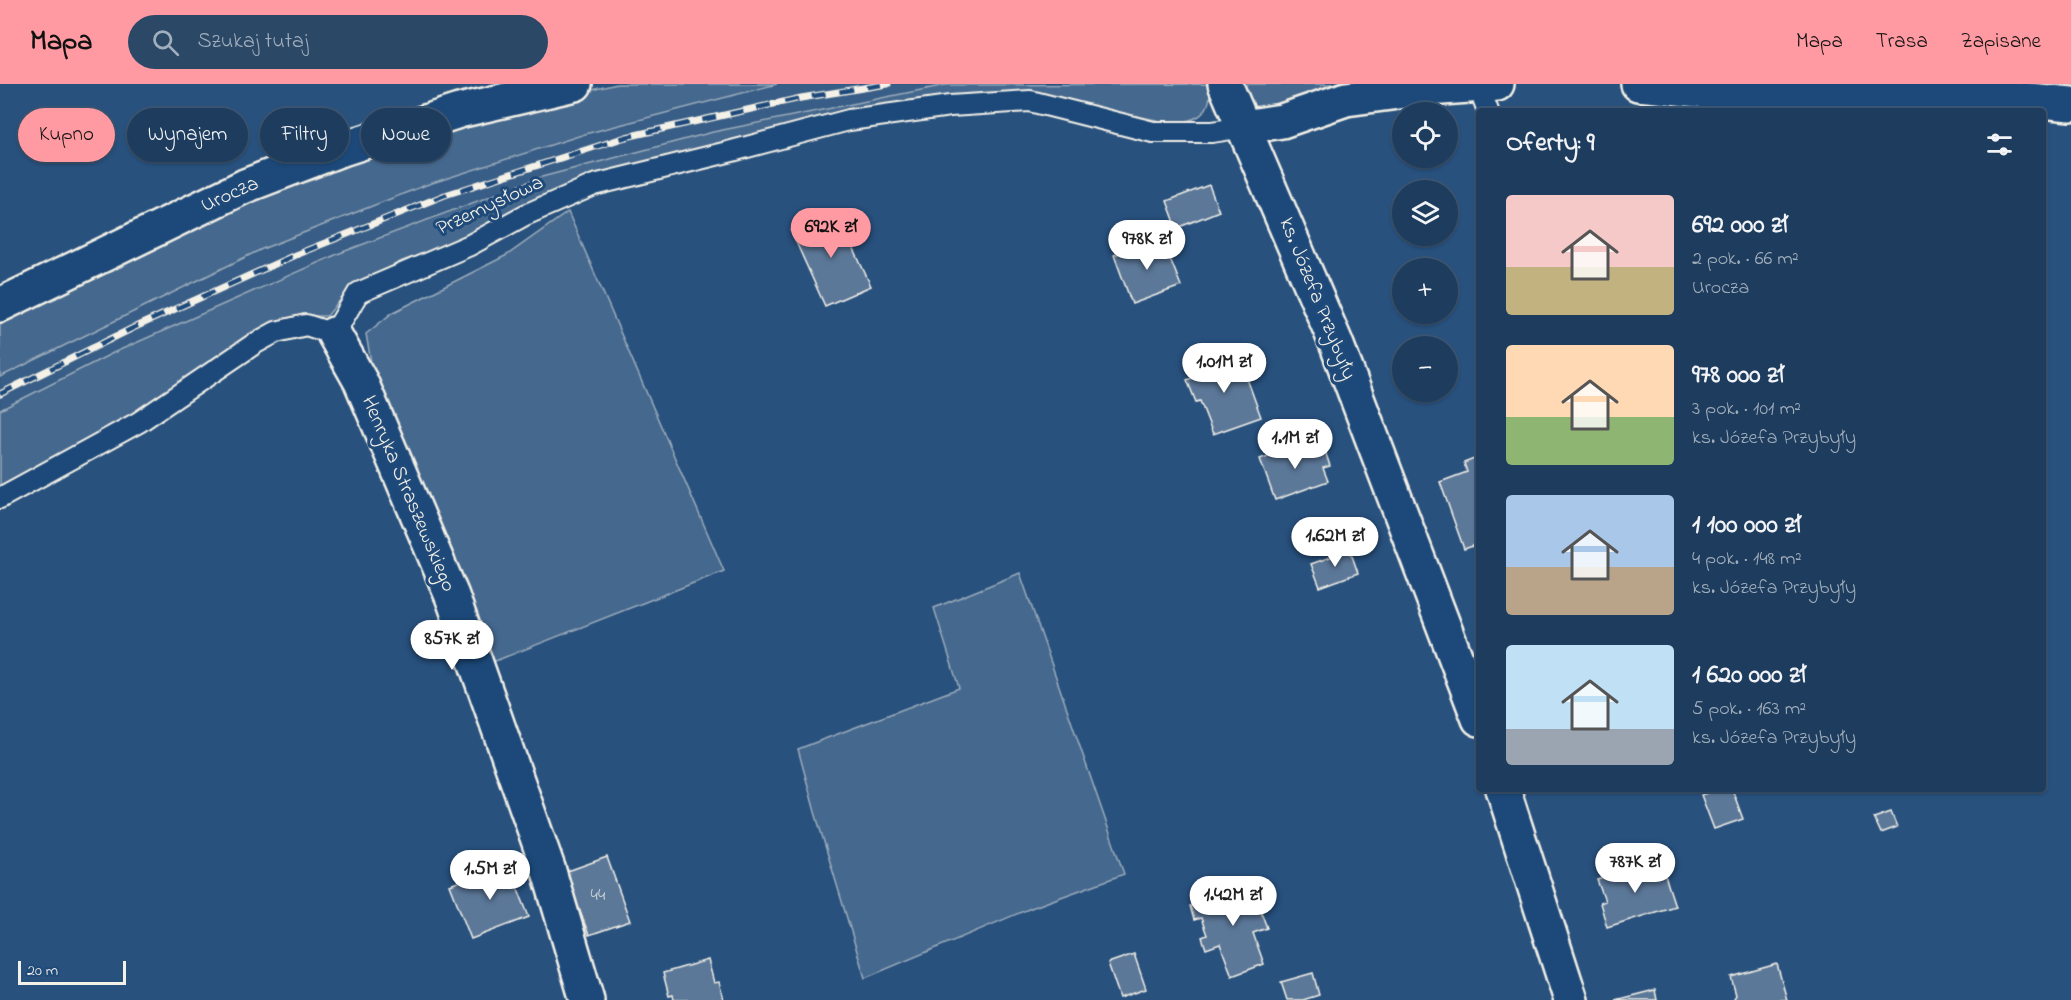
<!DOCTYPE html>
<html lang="pl">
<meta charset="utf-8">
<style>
:root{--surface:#1e3d5e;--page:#2b4867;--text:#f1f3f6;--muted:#a1aebc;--line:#3c5673;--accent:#ff9aa2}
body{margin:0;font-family:"Indie Flower",sans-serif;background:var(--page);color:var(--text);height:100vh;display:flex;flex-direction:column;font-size:22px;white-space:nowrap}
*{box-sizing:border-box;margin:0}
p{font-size:20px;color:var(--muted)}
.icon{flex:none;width:33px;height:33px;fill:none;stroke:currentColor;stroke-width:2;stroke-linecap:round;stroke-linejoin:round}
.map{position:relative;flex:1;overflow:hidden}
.details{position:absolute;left:1476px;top:24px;width:570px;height:684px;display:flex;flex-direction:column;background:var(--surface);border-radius:6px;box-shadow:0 2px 4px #0004,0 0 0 2px var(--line)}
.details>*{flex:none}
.hud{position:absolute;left:18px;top:24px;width:570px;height:54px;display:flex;gap:12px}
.fabs{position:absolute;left:1392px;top:18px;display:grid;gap:12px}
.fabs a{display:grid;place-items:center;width:66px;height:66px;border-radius:50%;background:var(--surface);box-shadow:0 2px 4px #0004,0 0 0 2px var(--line);font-size:30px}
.scale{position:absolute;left:18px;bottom:15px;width:108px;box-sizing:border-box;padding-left:6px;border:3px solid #f4f1e8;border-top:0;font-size:16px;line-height:21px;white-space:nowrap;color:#f4f1e8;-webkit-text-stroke:4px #1f4a7a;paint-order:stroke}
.price{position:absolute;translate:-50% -51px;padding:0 14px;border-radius:21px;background:#fff;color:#222;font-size:20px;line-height:39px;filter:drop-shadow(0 2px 3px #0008)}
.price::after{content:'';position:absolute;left:50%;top:36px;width:18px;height:14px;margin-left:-9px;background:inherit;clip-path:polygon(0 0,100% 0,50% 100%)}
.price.on{background:var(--accent);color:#111}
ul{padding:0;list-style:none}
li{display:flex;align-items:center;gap:18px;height:150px;padding:0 30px}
li span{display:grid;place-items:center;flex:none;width:168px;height:120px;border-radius:6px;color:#555}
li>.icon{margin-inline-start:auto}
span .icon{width:72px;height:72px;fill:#fffc;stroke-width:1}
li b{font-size:26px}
h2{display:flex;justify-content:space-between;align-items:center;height:72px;padding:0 30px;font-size:26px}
.pill{padding:0 21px;border-radius:27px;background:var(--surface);box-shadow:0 2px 4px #0004,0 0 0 2px var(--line);font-size:21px;line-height:54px}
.pill.on{background:var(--accent);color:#111}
header{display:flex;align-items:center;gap:36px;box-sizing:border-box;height:84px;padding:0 30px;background:var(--accent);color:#111}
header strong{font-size:28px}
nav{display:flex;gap:33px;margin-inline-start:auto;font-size:21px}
.search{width:420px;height:54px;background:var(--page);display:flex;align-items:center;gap:15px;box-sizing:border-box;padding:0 21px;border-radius:33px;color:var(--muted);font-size:22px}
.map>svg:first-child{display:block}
.built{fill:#375d86}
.green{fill:#45688e;stroke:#9cacbb;stroke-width:1.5}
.building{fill:#5b7899;stroke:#f4f1e8;stroke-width:1.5}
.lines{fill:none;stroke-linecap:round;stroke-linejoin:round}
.service-casing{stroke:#f4f1e8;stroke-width:24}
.minor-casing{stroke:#f4f1e8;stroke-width:38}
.service{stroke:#1f4a7a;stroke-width:20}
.minor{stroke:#1f4a7a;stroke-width:33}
.rail-casing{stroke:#f4f1e8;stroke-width:7}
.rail{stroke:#1f4a7a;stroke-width:4.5;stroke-dasharray:14;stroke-linecap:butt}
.labels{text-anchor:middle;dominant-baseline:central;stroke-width:6;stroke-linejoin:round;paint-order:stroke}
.number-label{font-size:18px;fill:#ced3d4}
.street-label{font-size:21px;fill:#f4f1e8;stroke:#1f4a7a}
</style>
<header>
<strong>Mapa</strong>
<div class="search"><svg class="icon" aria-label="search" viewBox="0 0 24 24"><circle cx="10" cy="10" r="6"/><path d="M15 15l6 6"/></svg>Szukaj tutaj</div>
<nav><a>Mapa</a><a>Trasa</a><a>Zapisane</a></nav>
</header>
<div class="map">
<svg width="2071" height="916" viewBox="0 0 2071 916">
<rect width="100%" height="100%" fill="#28517e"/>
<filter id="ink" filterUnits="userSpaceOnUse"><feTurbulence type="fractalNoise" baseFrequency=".0167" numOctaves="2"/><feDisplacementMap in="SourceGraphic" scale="12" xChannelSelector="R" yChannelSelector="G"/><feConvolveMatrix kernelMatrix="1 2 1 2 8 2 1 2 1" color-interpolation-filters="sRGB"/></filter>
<g filter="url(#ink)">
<polygon class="built" points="774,0 954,0 713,48 538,94 340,169 113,269 0,326 0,293 117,234 262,165 426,101 585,50"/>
<g class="green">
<polygon points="617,0 777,0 585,50 426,101 262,165 0,293 0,230 229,121 493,29"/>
<path d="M1210,0C1213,35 1191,40 1161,37L1052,14L776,49L402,177L350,204L327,232H309L0,403V326L113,269L340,169L538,94L713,48L946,1Z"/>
<polygon points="1237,0 1368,0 1268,26 1249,23"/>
<polygon points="568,128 724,487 485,581 373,289 366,250 392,229 507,171"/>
<polygon points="1020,489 1124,790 1031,824 865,894 815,728 798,665 959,604 934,524"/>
</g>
<g class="building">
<polygon points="1209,101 1219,127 1177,144 1167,117"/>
<polygon points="836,127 871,202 825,222 791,147"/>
<polygon points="1162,154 1181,202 1132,220 1114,171"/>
<polygon points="1238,270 1261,333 1213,350 1200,317 1196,318 1187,296 1192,294 1190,287"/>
<polygon points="1312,356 1317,370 1325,367 1330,382 1323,384 1328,397 1275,416 1260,375"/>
<polygon points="1479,373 1479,460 1464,465 1440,398 1467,388 1464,379"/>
<polygon points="1350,466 1358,489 1320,503 1311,480"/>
<polygon points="1719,705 1732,705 1743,735 1714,745 1701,711"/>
<polygon points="1891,728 1897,743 1881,749 1874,734"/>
<polygon points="607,773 630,837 589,851 565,788"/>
<polygon points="1660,776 1675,822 1607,843 1600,819 1605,817 1597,796"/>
<polygon points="508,779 529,833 471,855 450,801"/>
<polygon points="1251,800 1267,844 1253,849 1264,880 1232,892 1220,860 1206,865 1202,853 1207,851 1201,834 1194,836 1190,822"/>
<polygon points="1134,870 1146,905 1120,914 1108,879"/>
<polygon points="708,876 714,899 719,898 724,916 674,916 673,911 669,912 663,889"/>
<polygon points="1777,880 1787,916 1733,916 1736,911 1731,893"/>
<polygon points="1313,889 1319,911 1303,916 1287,916 1281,898"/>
<polygon points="1655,906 1657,916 1615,916"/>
</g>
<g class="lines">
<g class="service-casing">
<g id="service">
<polyline points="1478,1 1488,27"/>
<polyline points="0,414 139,338 254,260 276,248 306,241 334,250 358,209 470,161 525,131 594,101 732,67 849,36 950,22 1030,17 1153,48 1212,48 1244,43"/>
</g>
</g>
<g class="minor-casing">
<g id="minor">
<polyline points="1225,0 1336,259 1479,635"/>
<polyline points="1638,0 1737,10 1989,12 2071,20"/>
<polyline points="1244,43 1282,37 1346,15 1414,6 1497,0"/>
<polyline points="0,221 245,102 336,67 459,27 575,0"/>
<polyline points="334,250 361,298 452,512 548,784 587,916"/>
<polyline points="1503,705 1571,916"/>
</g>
</g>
<use href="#service" class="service"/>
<use href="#minor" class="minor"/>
<g class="rail-casing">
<polyline id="rail" points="0,310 133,244 295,171 445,111 626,53 801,14 888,0"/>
</g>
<use href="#rail" class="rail"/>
</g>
</g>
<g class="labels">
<g class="number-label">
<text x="598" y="812">44</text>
</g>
<g class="street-label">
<text transform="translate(230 111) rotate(-24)">Urocza</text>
<text transform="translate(490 122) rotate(-25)">Przemysłowa</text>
<text transform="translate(1317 215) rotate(68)">ks. Józefa Przybyły</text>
<text transform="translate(408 410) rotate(67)">Henryka Straszewskiego</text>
</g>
</g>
</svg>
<div class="fabs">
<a><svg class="icon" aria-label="locate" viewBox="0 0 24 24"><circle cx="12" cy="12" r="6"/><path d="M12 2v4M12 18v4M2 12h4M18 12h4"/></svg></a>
<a><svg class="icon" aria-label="layers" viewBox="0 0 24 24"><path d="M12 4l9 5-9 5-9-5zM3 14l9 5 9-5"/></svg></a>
<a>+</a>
<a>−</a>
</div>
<div class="scale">20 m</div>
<b class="price on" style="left:831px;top:175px">692K zł</b>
<b class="price" style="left:1147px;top:187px">978K zł</b>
<b class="price" style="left:1224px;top:310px">1.01M zł</b>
<b class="price" style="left:1295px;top:386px">1.1M zł</b>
<b class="price" style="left:1335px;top:484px">1.62M zł</b>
<b class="price" style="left:452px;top:587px">857K zł</b>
<b class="price" style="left:1635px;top:810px">787K zł</b>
<b class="price" style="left:490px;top:817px">1.5M zł</b>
<b class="price" style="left:1233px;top:843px">1.42M zł</b>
<div class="hud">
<a class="pill on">Kupno</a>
<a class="pill">Wynajem</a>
<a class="pill">Filtry</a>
<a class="pill">Nowe</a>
</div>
<section class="details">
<h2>Oferty: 9<svg class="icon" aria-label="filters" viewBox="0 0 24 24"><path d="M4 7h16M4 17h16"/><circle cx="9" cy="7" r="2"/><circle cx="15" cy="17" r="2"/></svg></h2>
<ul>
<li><span style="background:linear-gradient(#f6c9c9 60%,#c2b280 0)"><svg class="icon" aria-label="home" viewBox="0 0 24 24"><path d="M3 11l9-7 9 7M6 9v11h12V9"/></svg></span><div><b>692 000 zł</b><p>2 pok. · 66 m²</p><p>Urocza</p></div></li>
<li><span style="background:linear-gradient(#ffd9b3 60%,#8fb573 0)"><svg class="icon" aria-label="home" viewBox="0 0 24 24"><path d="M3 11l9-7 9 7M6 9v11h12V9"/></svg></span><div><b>978 000 zł</b><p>3 pok. · 101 m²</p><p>ks. Józefa Przybyły</p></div></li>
<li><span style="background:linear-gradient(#a9c7e8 60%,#b9a48a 0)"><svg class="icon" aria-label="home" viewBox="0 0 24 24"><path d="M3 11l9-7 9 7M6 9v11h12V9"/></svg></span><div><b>1 100 000 zł</b><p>4 pok. · 148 m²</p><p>ks. Józefa Przybyły</p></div></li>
<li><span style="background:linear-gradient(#bfe0f5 70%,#9aa5b1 0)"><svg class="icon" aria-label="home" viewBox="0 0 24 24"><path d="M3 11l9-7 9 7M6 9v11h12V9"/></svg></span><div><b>1 620 000 zł</b><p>5 pok. · 163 m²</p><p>ks. Józefa Przybyły</p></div></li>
</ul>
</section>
</div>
